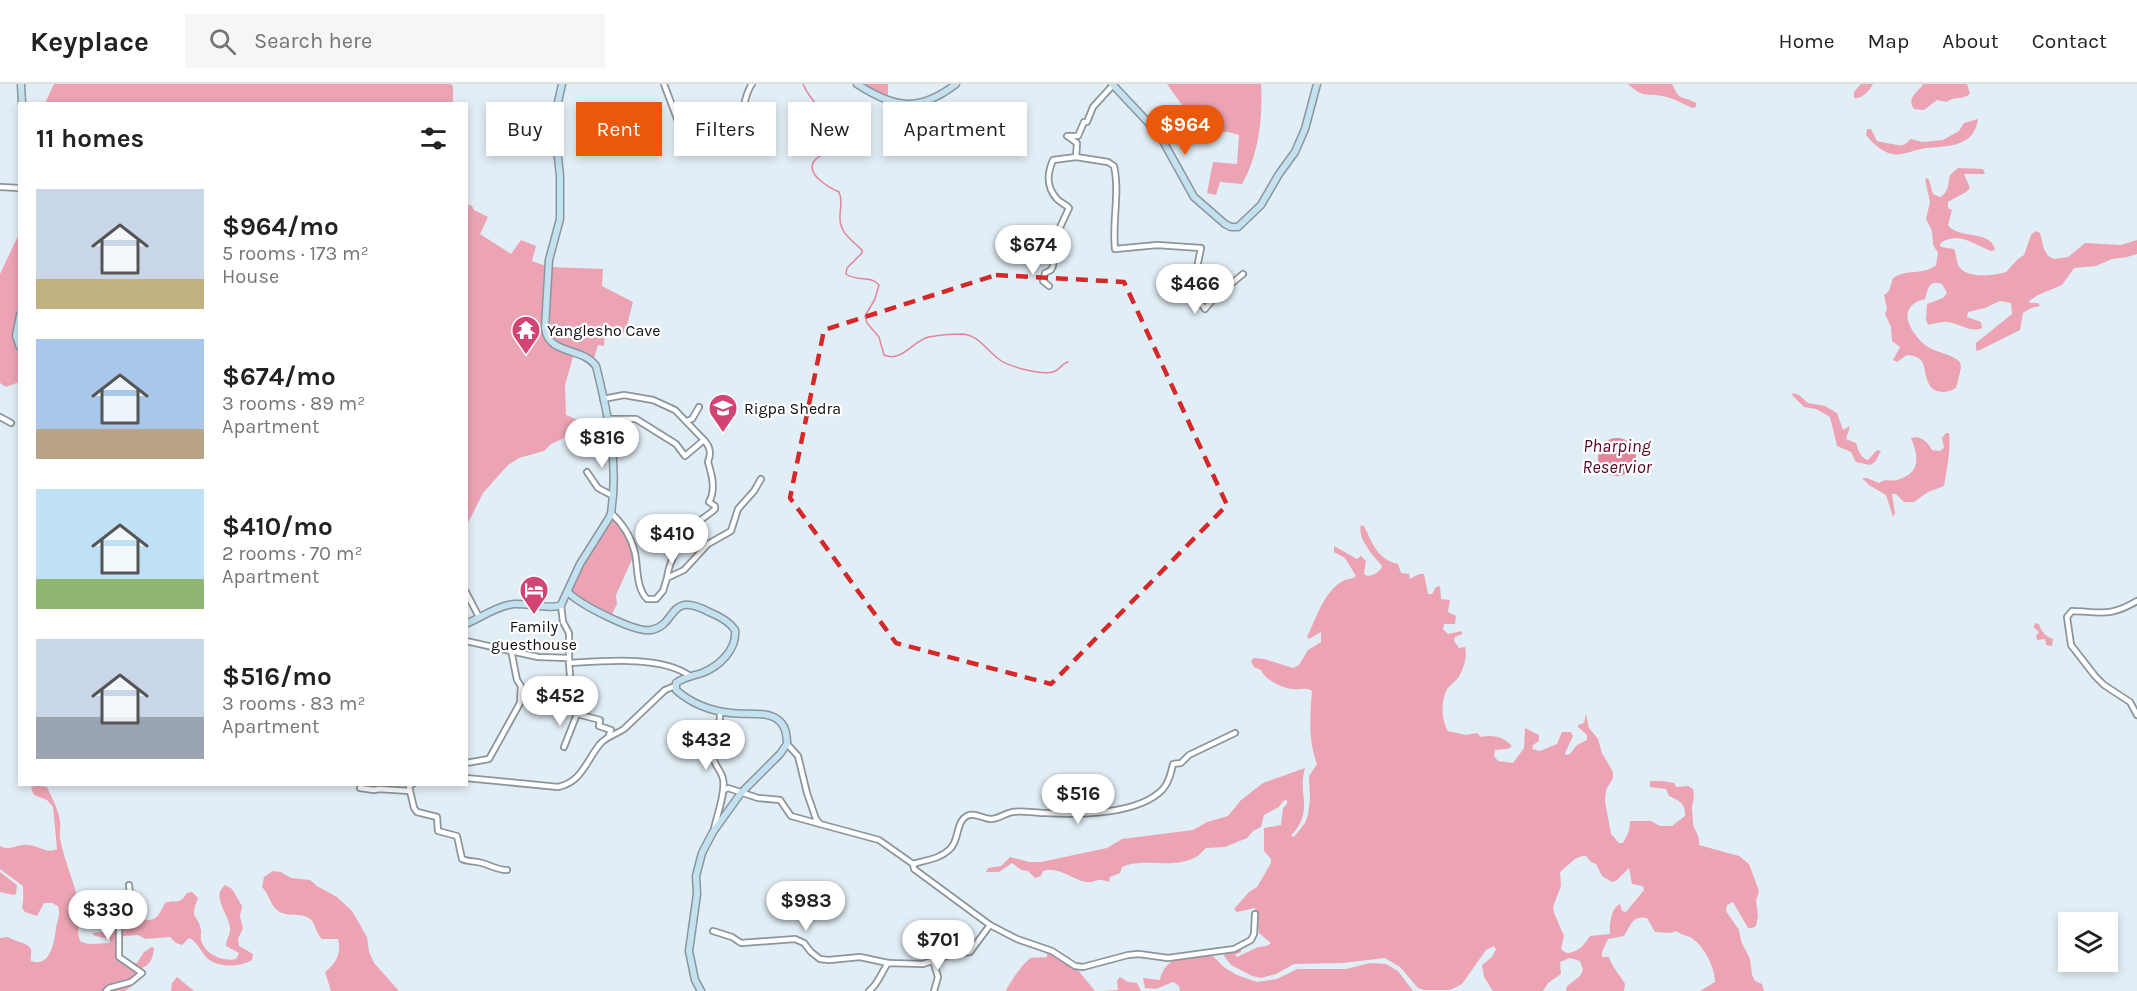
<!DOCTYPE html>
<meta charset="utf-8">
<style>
:root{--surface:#fff;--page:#f6f6f6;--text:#222;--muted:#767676;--line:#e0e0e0;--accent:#ea580c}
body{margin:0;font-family:Karla,sans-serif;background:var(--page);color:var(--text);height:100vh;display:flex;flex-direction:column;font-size:22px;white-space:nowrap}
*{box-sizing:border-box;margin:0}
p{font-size:20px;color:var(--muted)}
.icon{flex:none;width:33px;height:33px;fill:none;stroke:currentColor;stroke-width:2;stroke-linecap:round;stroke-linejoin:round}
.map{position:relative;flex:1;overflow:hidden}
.sheet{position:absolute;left:18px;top:18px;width:450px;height:684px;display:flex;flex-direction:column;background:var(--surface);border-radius:0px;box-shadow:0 3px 9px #0003}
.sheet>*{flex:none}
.top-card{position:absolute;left:486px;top:18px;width:570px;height:54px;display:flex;gap:12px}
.controls{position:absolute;left:2058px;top:828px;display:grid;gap:12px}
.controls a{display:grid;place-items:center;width:60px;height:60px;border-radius:0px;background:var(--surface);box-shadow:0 3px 9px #0003;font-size:30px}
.price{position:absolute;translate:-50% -51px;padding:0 14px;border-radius:21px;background:#fff;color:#222;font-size:20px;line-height:39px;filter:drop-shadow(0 2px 3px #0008)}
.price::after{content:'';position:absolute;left:50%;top:36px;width:18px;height:14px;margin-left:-9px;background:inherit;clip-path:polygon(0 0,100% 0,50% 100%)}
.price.active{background:var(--accent);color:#fff}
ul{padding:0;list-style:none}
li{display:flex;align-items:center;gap:18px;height:150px;padding:0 18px}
li span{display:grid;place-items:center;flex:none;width:168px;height:120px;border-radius:0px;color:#555}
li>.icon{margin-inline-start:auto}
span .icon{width:72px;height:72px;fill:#fffc;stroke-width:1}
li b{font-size:26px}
h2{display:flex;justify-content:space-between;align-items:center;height:72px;padding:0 18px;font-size:26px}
.pill{padding:0 21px;border-radius:0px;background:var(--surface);box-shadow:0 3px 9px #0003;font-size:21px;line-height:54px}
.pill.active{background:var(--accent);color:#fff}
header{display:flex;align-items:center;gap:36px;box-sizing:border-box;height:84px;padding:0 30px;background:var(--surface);border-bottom:2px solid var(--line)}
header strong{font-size:28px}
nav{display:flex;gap:33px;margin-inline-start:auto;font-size:21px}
.search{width:420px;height:54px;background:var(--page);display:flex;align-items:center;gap:15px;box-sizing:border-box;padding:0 21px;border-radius:0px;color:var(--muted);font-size:22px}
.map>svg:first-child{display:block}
.green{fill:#eca4b4;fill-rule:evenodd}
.water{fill:#e2859a}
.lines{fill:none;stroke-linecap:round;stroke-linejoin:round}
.stream{stroke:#e2859a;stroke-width:1.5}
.street-casing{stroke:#8b969c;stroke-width:8}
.secondary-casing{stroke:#8b969c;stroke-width:9}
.street{stroke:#fff;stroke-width:4.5}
.secondary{stroke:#c4e1f0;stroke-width:6}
.marked{fill:none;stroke:#d62828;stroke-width:4.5;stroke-dasharray:12 8;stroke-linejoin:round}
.labels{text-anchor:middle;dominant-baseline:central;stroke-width:4.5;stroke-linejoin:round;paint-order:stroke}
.poi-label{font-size:16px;fill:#0c1012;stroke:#fff;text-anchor:start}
.water-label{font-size:18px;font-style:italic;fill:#570124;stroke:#fff}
</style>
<header>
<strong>Keyplace</strong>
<div class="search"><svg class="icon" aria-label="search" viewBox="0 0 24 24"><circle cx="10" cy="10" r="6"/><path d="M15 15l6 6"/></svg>Search here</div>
<nav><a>Home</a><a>Map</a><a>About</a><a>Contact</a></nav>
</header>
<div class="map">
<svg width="2137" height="907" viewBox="0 0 2137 907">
<rect width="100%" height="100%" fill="#e2eef5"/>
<g class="green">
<polygon points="54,0 450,0 453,2 453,20 45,19"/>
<polygon points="857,0 888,0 888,16"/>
<path d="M1167,0H1261C1263,33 1259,71 1242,100L1220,98L1216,111L1207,109L1213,78L1237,80L1239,51L1228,48L1202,49Z"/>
<path d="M1628,0H1672C1681,19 1680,10 1696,19V23L1693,24C1684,21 1676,15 1667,13C1647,8 1645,16 1628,0Z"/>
<path d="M1861,0H1873C1869,7 1863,15 1854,14V8Z"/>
<path d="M1923,0H1967L1970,9C1964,17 1955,11 1947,18L1937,16L1924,26L1914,25C1906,13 1918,9 1923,0Z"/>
<path d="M1978,35C1974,66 1943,61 1921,65C1911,67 1902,72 1892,70C1882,68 1872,59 1866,51L1867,45H1871L1877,57C1881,58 1900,62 1903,61C1906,60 1908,57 1911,55L1922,58L1943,56L1959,47L1964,39Z"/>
<path d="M1958,84L1983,85L1985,90H1964L1970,104L1966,108L1948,118V124L1952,126L1948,141C1958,156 1991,145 1995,166L1991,167C1974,161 1961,148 1942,158L1940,161L1941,163L1954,165C1957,171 1956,179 1960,184C1969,194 1994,192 2006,188L2018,175L2024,171L2031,151L2036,147L2040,149L2044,165L2048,172L2054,175L2068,173L2085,159L2121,161L2137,156V170L2127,173L2112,175L2096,182L2074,184L2062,201L2038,211L2029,217L2030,219H2038L2040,222L2031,224L2023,229L2020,246L1978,267L1976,266V259L2012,230L2011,219L2000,217L1985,224L1968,228L1967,233L1981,238L1982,244C1971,249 1960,240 1948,238C1941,237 1935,240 1928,241L1926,236L1927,220L1943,214L1947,209L1942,200C1929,195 1928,205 1925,215C1896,222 1908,246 1925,261C1935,269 1951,269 1960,278L1961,284L1956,304C1946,310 1932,310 1928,298C1922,283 1928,273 1907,271L1897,278L1893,276L1900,263L1892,257L1891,243L1885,230L1887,224L1884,211L1889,207L1893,194C1908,184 1923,192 1936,181L1938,169L1933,161L1932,147L1926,135L1930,118L1925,95L1927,94L1929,96L1933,110L1940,113C1949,108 1948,100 1950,91Z"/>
<polygon points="467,120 472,122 474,126 488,133 480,150 511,170 521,156 536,162 532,177 549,183 603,185 602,202 633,218 625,249 605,249 604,262 598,261 593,278 574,269 565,301 566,331 587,340 568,348 562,355 551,360 544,367 519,374 508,381 483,409 467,441"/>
<polygon points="19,150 19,298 6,303 0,299 0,190"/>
<path d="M1793,309L1799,311L1808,319L1825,322L1837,329L1843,346L1850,342L1846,355L1856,359C1858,365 1860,374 1868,376L1877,366L1881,367L1875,378L1870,381L1856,378L1851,368L1837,362L1830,333L1816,325L1804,323L1792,311Z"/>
<path d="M1946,349H1949C1951,366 1947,384 1944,402L1928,408L1914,418H1904L1896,410H1892L1895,429L1893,433L1886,411L1869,401L1862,394H1867L1879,399C1887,394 1889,398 1897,396C1921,389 1919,373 1911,354C1920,351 1928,358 1932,366L1940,367L1944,364L1942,354Z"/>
<polygon points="611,429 625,443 634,471 616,511 617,520 612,530 568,508"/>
<path d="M1361,441L1364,442C1373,460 1377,475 1398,480L1401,489L1409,490L1410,495L1419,490H1424L1428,510H1432L1436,503L1440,502L1441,515L1450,516L1448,528L1456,532L1455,540H1444L1443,545L1448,550L1462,547V550L1455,553L1454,557L1459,564L1465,563C1468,571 1463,587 1458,594C1455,598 1450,601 1447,605C1441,616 1441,636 1448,647L1466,651L1477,649L1481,653C1494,650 1504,653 1512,662L1508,665L1495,666L1494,672L1498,677L1513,679L1524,664L1525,644L1539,651V657L1533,661L1532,665L1540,667L1557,660L1562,648H1571L1573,652L1565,669L1566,671L1570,670L1577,661L1587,656V651L1578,643V641L1584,639L1586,630L1589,644L1598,655L1602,669L1613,688V694L1606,706L1605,717L1611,750L1619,759H1623L1629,747L1630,737H1651L1660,742H1672L1685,732C1686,720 1679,716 1669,712L1666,705L1650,703V697H1662L1674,699L1676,703L1688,702L1693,705C1695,715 1693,715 1692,724C1692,727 1693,733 1693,738C1693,747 1700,748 1699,761L1739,772L1749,780L1759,807L1756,817L1758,832L1756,842L1752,844H1748L1733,818L1727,821L1726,827L1739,846L1741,857L1750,875L1752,891L1755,897L1762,900L1764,907H1700L1715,898C1715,884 1705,864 1693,855C1690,852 1681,851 1676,847L1671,849L1655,848L1647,834C1632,831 1631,841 1624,852L1608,855L1602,868V873H1609C1612,883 1620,891 1625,900L1624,907H1566L1567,902L1580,892L1583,886L1580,877L1570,874L1560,878L1561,890L1548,899L1543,907H1493L1484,893L1482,881L1492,873L1496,865L1494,862L1486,866L1462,900L1450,906H1424L1418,904L1400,883L1385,874L1342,879L1294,880L1276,890L1261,894L1252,892L1231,881L1224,872L1225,869L1241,865V868L1235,871L1237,873L1258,863L1267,862L1271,859L1259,849L1255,824L1237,828L1234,825L1249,808L1257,803L1271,779V775L1264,767V744L1281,741L1283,724L1287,720V716L1283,717L1279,723L1264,731L1261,743L1253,747L1247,754L1225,763L1206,764C1202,767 1200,771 1196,773C1172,786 1145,773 1122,783L1120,789L1110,793L1109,798C1096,793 1097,799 1086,798C1071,795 1058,782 1043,787L1041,792L1035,794L1028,787L1021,786L1012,779L999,788H986L988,784L1001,782L1010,773L1029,778H1041L1107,764L1122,755L1193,746L1207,738L1228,732L1241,716L1263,699L1305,684C1297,712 1315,725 1291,752L1294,753L1305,739L1308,731L1310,715L1309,692L1317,680C1308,656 1310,632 1312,607C1306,603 1301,606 1293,605C1282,604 1265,596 1261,586L1254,583L1251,577L1254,574L1264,575L1293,584L1299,581L1308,566L1321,558V548L1309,555L1307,553C1316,535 1324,507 1343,497C1349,494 1351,496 1356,492L1345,474L1334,468V462L1357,475L1361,472L1366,477L1364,490L1367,492C1372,492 1381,488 1382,482C1373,471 1357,455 1361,441ZM1582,772H1586L1591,778L1596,780L1602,792L1612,798L1617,796L1629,784L1632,800L1643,802L1644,806L1626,828L1622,827L1620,820C1611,824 1609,841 1610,850L1590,852C1584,861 1578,869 1566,869L1561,865L1564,852L1554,829L1553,823L1561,802L1560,788L1575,775Z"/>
<path d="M2036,539L2039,540C2041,547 2046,553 2053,555L2052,562L2046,561L2045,555L2037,556L2036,552L2039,548L2033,543Z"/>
<path d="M34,701L47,703C52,714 58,724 60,737C61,743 59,749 60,755C65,778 74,799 80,822C83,834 74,847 81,858L89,860L110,859V855L95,852L92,849L109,847L113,837L123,828H131L139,836C158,837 157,834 165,819C175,815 179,822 187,809L192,808L198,814C189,837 198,829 201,846C202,849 200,852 201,856C205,870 222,878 236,875L239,869L226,862C226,854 231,851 230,843C228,829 211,812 225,801L232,805L242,822L240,833L243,844L238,855L239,862L253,870L252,876C239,884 215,884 205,872C200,865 196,857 189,854L182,861L176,859L170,853L145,855L138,851L124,852L117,856C114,864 120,875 127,880L137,879L144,868L152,863L154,864C153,876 149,883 138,885L132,902L125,907H0V854L8,853C13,857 30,859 31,866C32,870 30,873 31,877C50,884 54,859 56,845C57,836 61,832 58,822L52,819H44L37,832L25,828L22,824C24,816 23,810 23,802L0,785V762C11,768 17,759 29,761C39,762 46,770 57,765L53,723L47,716L34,711L31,704Z"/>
<path d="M273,787L281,788L291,794L310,796L317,802L337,813L352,827L367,853L369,868L374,879L399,907H331L325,888C336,880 342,868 338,855H322C316,850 316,840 310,835C303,828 289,834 278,827C270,821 269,810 262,803L264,793Z"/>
<polygon points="0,788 17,801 16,810 13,811 0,808"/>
<path d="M1047,868L1052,869L1077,885L1095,907H1006C1009,900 1024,877 1031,874C1036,873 1043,874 1047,873Z"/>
<path d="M1207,870L1212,871L1225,884L1237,891L1257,898L1277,895L1297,885H1346L1370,879L1386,880L1398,887L1413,907H1180L1179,902L1173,898L1156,905L1145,904L1143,894L1160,896C1165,872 1185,873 1207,870Z"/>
<polygon points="177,893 194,907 171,907 172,899"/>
<polygon points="1120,893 1128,898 1137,899 1141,907 1103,907 1118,906 1117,897"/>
</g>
<circle class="water" cx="1617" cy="373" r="19"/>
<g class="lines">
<path class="stream" d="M803,0C815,29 839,27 828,67C824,70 819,72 816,75C802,89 830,104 839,108C843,117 840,123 840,132C839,149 852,156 862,166V169L847,184L846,190C857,198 871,191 879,201L875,215L865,232L867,239L879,253L884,271C902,279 913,256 929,253C939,251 952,250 962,250C979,251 987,267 1000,276C1010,283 1040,291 1053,288C1060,286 1062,279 1068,278"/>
<g class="street-casing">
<g id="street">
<polyline points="664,0 679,40 697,61"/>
<path d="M748,43L742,42C739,35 747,6 752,0"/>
<path d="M1076,73L1108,78L1114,82C1120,109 1112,137 1115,165L1157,161L1201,164C1197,185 1189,208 1205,225L1211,218L1216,205L1226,204L1243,190"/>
<polyline points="0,103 20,104"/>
<path d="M1049,202L1043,197L1045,189L1051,186L1053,182L1055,154L1069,124C1065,120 1061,119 1057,115C1046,103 1047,90 1053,76L1076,73L1077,59L1067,52H1078L1084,38H1087L1093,23L1113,1"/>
<polyline points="603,315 624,311 653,316 675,326 704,356 685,372 676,360 636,335 608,335"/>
<polyline points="0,333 11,339"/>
<polyline points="687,337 692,335 699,323"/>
<polyline points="587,388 598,404 613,412"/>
<path d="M611,429C623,440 631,452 635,469C638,484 636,504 647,515H656L663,507L667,494L684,486L708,460L731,447L738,425L754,407L761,395"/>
<path d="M667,494C669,477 682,451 696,440C702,434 709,431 715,425V422L709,418C716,406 712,391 708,378C711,370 711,364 704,356"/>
<polyline points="466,508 479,533"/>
<path d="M2137,517C2110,533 2102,528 2072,527L2067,533L2071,561L2095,592L2104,601L2130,618L2137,631"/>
<path d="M561,521L563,538L569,549V579C602,577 662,571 690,592"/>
<polyline points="466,557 538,573 569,574"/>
<polyline points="569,579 571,604 577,630 600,636 599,642 611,646 609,651"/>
<polyline points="787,660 798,672 807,709 816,735 820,740 879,756 913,780 914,785 990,841 1017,855 1052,867 1075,882 1083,883 1128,871 1139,870 1168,874 1234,865 1251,856 1254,850 1255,830"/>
<polyline points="564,663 577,630"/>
<polyline points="466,679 489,675 520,619 521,602 517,596 511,566"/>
<path d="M466,694L558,703C582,698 586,677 600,660C607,652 615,651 624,645L665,606L675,602"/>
<polyline points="361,700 360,704 374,706 379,705 410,707 409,702 413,700"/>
<polyline points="724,706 728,704 758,714 780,716 791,732 820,740"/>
<path d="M410,707L414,724L417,728L437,733L438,747L457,752L462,775C469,778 475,777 482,779C492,782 497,786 507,786"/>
<path d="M714,745C717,731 726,708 723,695C721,685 712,680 713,669C715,653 721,644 720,627"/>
<path d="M913,780C926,776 940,775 950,765C960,756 955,736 969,731C977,729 983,735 991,735C999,735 1005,729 1013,728C1022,726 1035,729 1045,729C1077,731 1139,731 1163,705C1169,698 1171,689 1173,680L1181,679L1189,671L1235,649"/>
<polyline points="713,847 732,853 741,859 795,855 804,859 811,868 820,875 829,876 860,873 888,879"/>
<polyline points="933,876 938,893 934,907"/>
<polyline points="106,907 109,904 131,898 142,889 119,873 119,846 121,839 113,834 119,827 126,825 130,810 129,801"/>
<path d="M869,907C879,899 881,889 888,879L923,880L949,871L970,868L990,841"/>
</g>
</g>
<g class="secondary-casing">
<g id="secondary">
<polyline points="21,0 22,20"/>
<path d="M857,0C895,25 920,28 956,0"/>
<polyline points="1112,0 1159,50 1194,113 1225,140 1231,143 1238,143 1261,121 1279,90 1295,68 1305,45 1317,0"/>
<polyline points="20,231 16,252 20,263"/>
<path d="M568,508C579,520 635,549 651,546C678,541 667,506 709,528C719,532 729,537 735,546C737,565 720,582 702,589C693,592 684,593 676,599V606C692,620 711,627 731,629C745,631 765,627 777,635C786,641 787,651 787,660L780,670L741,709L713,748L702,769L696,792L697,810L689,867L695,896L701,907"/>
<path d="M466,540C482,533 497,522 514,520C528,519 550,526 561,521L580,480L609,434L611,429C619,379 608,330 596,282C583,263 548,271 545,244L549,176L560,135V92L554,36L562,0"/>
</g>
</g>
<use href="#street" class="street"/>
<use href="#secondary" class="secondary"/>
</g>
<path class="marked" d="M996,191L1124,198L1227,421L1051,600L896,559L790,414L824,246Z"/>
<defs>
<g id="temple-pin" transform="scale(1.5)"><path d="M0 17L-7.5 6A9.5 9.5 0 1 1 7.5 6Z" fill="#d24471" stroke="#fff"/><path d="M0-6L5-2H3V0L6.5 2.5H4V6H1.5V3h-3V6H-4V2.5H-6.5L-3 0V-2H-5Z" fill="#fff"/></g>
<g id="university-pin" transform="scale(1.5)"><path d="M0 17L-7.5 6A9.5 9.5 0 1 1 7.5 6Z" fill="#d24471" stroke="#fff"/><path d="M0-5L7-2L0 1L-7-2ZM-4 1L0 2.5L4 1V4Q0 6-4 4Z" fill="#fff"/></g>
<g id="hotel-pin" transform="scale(1.5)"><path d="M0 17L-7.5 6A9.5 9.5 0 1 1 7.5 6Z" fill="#d24471" stroke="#fff"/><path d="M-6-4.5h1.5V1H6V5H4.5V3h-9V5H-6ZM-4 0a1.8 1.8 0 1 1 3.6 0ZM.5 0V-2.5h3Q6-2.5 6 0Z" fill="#fff"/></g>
</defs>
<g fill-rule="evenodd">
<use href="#temple-pin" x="526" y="246"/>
<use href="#university-pin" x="723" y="324"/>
<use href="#hotel-pin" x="534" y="506"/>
</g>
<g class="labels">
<g class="poi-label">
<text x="547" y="246">Yanglesho Cave</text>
<text x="744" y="324">Rigpa Shedra</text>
<text x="534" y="542" text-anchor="middle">Family<tspan x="534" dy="18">guesthouse</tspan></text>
</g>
<g class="water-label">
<text x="1617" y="362">Pharping<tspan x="1617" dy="21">Reservior</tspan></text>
</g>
</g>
</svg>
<div class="controls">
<a><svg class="icon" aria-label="layers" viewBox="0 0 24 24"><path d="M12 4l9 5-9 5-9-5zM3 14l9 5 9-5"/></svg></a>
</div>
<b class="price active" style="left:1185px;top:72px">$964</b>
<b class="price" style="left:1033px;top:192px">$674</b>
<b class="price" style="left:1195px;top:231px">$466</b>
<b class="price" style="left:602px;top:385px">$816</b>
<b class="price" style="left:672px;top:481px">$410</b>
<b class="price" style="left:560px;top:643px">$452</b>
<b class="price" style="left:706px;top:687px">$432</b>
<b class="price" style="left:1078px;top:741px">$516</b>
<b class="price" style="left:806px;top:848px">$983</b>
<b class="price" style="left:108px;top:857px">$330</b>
<b class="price" style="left:938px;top:887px">$701</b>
<div class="top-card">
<a class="pill">Buy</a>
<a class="pill active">Rent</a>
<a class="pill">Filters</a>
<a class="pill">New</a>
<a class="pill">Apartment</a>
</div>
<section class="sheet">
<h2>11 homes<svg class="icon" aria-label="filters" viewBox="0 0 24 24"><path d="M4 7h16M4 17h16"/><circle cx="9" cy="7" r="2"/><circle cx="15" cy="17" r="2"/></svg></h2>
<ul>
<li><span style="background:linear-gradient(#c9d6e8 75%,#c2b280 0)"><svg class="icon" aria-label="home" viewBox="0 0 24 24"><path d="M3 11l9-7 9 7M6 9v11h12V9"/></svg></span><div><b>$964/mo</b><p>5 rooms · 173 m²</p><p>House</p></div></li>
<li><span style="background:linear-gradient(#a9c7e8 75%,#b9a48a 0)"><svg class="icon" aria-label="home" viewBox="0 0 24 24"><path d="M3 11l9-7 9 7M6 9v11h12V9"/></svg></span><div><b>$674/mo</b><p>3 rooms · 89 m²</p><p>Apartment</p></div></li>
<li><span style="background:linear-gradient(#bfe0f5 75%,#8fb573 0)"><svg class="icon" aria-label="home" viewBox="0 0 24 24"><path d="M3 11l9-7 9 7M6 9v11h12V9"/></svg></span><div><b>$410/mo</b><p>2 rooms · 70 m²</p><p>Apartment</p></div></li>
<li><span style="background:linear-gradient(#c9d6e8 65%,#9aa5b1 0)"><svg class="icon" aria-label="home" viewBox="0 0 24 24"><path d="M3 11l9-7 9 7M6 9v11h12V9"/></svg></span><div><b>$516/mo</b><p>3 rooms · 83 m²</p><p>Apartment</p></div></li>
</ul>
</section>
</div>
